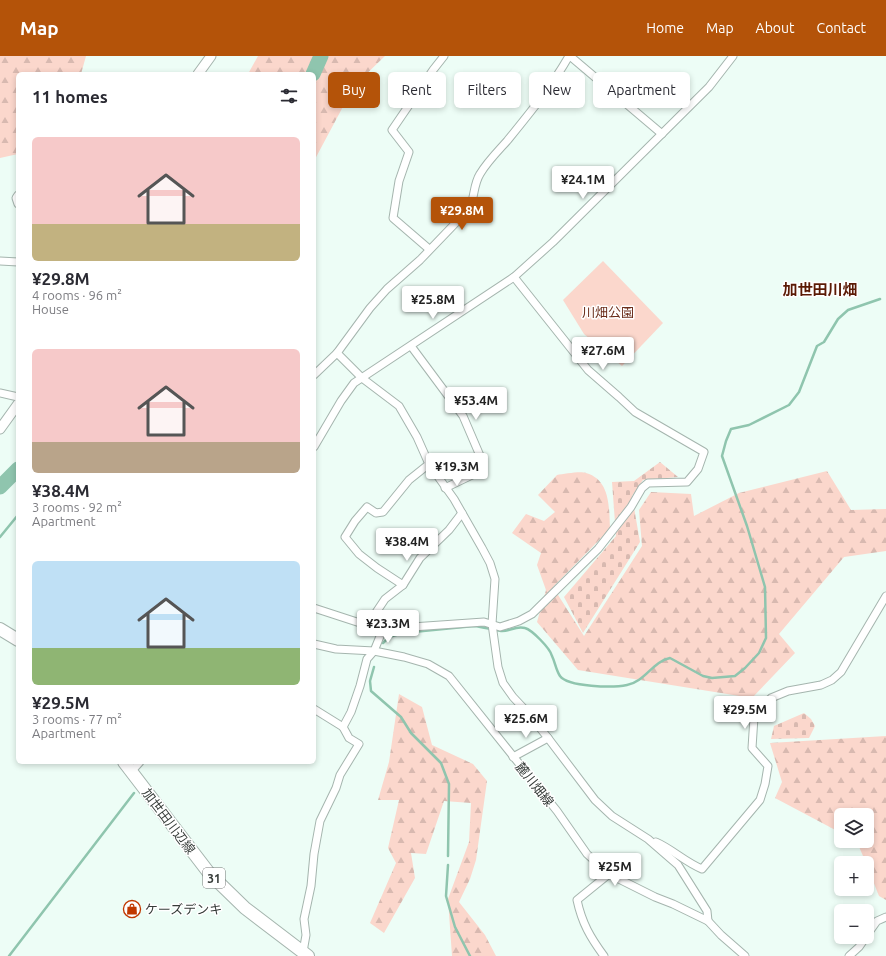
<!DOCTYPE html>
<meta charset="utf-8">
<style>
:root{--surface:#fff;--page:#f2f2f3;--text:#2b2b33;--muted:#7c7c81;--accent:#b45309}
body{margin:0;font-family:Ubuntu,"Noto Sans JP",sans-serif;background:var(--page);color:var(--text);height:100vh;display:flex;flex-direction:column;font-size:15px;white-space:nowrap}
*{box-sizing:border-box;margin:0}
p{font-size:13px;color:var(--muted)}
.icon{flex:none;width:22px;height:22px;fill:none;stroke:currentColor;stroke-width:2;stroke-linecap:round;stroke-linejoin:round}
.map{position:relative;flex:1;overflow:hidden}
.details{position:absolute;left:16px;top:16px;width:300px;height:692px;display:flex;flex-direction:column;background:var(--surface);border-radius:6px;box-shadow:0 2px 6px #0003}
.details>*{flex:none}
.banner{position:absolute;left:328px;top:16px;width:380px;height:36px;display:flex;gap:8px}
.fabs{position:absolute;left:834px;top:752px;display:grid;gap:8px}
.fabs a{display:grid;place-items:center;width:40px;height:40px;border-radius:6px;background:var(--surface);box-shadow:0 2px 6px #0003;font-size:20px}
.price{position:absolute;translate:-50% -34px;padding:0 9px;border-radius:4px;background:#fff;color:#222;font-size:13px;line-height:26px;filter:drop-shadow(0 1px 2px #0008)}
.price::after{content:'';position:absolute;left:50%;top:24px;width:12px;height:9px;margin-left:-6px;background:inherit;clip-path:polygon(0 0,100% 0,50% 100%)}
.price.current{background:var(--accent);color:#fff}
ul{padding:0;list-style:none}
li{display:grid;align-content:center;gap:8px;height:212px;padding:0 16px}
li span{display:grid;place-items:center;height:124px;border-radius:6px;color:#555}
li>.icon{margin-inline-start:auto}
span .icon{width:72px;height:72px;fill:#fffc;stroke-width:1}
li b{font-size:17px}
h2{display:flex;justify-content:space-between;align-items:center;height:48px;padding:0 16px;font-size:17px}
.pill{padding:0 14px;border-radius:6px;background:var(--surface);box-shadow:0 2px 6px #0003;font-size:14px;line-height:36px}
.pill.current{background:var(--accent);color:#fff}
header{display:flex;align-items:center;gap:24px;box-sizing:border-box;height:56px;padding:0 20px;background:var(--accent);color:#fff}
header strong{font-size:19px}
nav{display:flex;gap:22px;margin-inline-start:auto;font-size:14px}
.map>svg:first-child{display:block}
.forest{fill:url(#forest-firs)}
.cemetery{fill:url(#cemetery-stones)}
.park{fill:#fbd7cc}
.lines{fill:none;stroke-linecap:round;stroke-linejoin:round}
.stream{stroke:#8fc5ae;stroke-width:2.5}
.river{stroke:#8fc5ae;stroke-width:15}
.minor-casing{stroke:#a5b5ae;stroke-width:9}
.tertiary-casing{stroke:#a5b5ae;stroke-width:11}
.primary-casing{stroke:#a5b5ae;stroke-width:14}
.minor{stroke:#fff;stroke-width:7}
.tertiary{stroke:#fff;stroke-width:9}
.primary{stroke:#fff;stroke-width:12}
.labels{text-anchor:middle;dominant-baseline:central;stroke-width:3;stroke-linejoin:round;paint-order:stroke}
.shield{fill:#fff;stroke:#727674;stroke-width:1}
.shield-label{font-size:12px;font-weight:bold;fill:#363c39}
.park-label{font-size:13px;fill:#6b2d1a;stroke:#fff}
.street-label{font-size:13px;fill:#363c39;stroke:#fff}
.poi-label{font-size:13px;fill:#363c39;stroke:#fff;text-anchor:start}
.quarter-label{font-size:15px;font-weight:bold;fill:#5b1a05;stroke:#fff}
</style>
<header>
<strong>Map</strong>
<nav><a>Home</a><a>Map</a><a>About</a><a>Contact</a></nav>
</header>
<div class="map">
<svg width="886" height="900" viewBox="0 0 886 900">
<defs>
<pattern id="forest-firs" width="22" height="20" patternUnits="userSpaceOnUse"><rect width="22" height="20" fill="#fbd7cc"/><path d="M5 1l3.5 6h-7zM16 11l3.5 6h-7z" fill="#d8b9b0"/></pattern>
<pattern id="cemetery-stones" width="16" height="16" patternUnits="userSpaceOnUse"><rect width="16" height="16" fill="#fbd7cc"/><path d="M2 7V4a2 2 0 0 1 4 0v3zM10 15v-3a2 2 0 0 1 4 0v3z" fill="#d8b9b0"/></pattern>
</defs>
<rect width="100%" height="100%" fill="#edfdf6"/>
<g class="forest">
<polygon points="0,0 86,0 81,18 18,18 18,98 0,102"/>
<polygon points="258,0 385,0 354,30 314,105 314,18 248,18"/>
<path d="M827,415L851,454L886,453V495L844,501L779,578L795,597L752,642L578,614L537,566L546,534L537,509L541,497L512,477L526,458L544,465L555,456L538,439L557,419C564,418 580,415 586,417C611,424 609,453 610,473L553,531L584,580L642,490L639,454L651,436L691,438L694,460L739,437Z"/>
<polygon points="399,638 422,651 432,689 473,708 487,725 476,804 470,823 459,846 485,879 496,900 452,900 448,843 469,786 471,747 444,745 426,798 411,797 415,822 384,877 370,867 396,807 388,792 399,744 378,744 389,706"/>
<polygon points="886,680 886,844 879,840 867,810 867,807 866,807 857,786 856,785 867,785 867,759 841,759 841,777 775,742 782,726 770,687"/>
</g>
<g class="cemetery">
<polygon points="660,406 678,421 643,424 632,440 640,486 583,577 564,541 616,480 612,426 634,425"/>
<polygon points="804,657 811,663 815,670 809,682 771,683 774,670"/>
</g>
<polygon class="park" points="603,205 663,267 622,310 584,278 563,244"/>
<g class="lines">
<g class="stream">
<polyline points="0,481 18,459"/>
<path d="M383,587L389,581L403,577L474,570C484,571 492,574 501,575C509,576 516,569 525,572C532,574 550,592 552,600C555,606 556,614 560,620C568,631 613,632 627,629C645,626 653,605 670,602L703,620L712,622L735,620L745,612L759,597L766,582L765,531L747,470L722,400L726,385L731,373L749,369L789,349L799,336L817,290L824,286L838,263L848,254L880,243"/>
<polyline points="374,611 370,625 371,635 401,661 411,677 441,707 449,728 448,800"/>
<polyline points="448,809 446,840 455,871 470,900"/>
<polyline points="9,900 134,737"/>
</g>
<g class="river">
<polyline points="313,18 321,0"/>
<polyline points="0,431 18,413"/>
</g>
<g class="minor-casing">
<g id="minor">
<polyline points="570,0 662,78"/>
<polyline points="18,139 16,142 18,148"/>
<polyline points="429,193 393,162 399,125 409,96 392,74 433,14 444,0"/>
<polyline points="0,205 18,206"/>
<polyline points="411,290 463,360 481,402 472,419 445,432"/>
<polyline points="337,297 362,322 399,350 417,381 429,408 454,443 482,492 490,507 495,523 492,568 498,611 503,627 513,641 529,658 548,682 595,744 612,760 648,783 678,809 707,855 708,865"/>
<path d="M314,319L337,297L370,252L387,233L420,204L469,153C475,142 473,129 480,118C487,106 498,95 507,85C529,58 552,30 569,0"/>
<polyline points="0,337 18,341"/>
<polyline points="314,391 341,345 354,327 514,221 553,186 709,31 733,0"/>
<polyline points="403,529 377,512 359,498 345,481 355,465 367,451 376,457 383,456 409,424 429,408"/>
<polyline points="314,552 360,567 369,567 383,573 484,566 500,571 519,565 532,558 598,493 631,451 642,432 648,427 687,426 698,413 704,396 635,356 619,341 588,314 514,221"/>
<polyline points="369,567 385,543 403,529 420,502 449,474 462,457"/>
<polyline points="314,588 336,593 374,595 404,601 428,608 449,620 557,755 587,798 609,818 655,841 673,848 708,865 721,879 745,900"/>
<polyline points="314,653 343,671"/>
<polyline points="513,701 548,682"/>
<polyline points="131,716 140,706"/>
<path d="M656,786C672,793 685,806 702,813L760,744L765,728L768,710L752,692L754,661L761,651L771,642L788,635L821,629L832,624L841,616L886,540"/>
<polyline points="867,879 877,865 886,861"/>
<polyline points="303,896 306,879 304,863 311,830 314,798 320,765 336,732 340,719 359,688 349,682 343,671 351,656 360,630 367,603 374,595 383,573"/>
<path d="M604,900C590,881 582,867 577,844L609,818"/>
<polyline points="849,900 859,891 866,881"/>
</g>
</g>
<g class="tertiary-casing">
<g id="tertiary">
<polyline points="198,18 211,0"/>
<polyline points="0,373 18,348"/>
</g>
</g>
<g class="primary-casing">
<g id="primary">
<polyline points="0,573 18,584"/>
<polyline points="124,706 209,817 245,852 308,900"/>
</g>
</g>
<use href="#minor" class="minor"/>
<use href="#tertiary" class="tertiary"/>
<use href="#primary" class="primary"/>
</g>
<defs>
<g id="shop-ring" transform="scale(0.9)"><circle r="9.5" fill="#fff" stroke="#c03800" stroke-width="1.5"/><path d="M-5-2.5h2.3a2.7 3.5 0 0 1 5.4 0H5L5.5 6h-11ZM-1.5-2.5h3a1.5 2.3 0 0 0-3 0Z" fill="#c03800"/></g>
</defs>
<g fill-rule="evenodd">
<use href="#shop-ring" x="132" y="853"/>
</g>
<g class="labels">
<rect class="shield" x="203" y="812" width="22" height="20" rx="3"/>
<g class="shield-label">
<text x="214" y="822">31</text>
</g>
<g class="park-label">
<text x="608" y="256">川畑公園</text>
</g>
<g class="street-label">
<text transform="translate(535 728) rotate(51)">麓川畑線</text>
<text transform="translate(169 765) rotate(53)">加世田川辺線</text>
</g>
<g class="poi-label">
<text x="145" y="853">ケーズデンキ</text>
</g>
<g class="quarter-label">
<text x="820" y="233">加世田川畑</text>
</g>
</g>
</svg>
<div class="fabs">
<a><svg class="icon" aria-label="layers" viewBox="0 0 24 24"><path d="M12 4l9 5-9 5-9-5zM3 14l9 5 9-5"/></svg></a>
<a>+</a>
<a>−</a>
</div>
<b class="price" style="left:583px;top:144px">¥24.1M</b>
<b class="price current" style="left:462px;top:175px">¥29.8M</b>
<b class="price" style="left:433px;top:264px">¥25.8M</b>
<b class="price" style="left:603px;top:315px">¥27.6M</b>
<b class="price" style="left:476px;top:365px">¥53.4M</b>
<b class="price" style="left:457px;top:431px">¥19.3M</b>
<b class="price" style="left:407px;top:506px">¥38.4M</b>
<b class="price" style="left:388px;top:588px">¥23.3M</b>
<b class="price" style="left:745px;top:674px">¥29.5M</b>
<b class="price" style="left:526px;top:683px">¥25.6M</b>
<b class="price" style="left:615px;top:831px">¥25M</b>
<div class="banner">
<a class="pill current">Buy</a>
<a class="pill">Rent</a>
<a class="pill">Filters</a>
<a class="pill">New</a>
<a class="pill">Apartment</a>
</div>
<section class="details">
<h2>11 homes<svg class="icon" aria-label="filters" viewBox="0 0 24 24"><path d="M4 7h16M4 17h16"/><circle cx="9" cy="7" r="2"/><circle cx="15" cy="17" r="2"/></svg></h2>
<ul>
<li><span style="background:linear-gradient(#f6c9c9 70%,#c2b280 0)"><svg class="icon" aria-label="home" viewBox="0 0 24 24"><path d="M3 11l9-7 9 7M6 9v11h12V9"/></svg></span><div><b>¥29.8M</b><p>4 rooms · 96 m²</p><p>House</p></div></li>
<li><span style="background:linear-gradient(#f6c9c9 75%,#b9a48a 0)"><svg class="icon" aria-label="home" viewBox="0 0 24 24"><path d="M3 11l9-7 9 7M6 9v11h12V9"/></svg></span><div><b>¥38.4M</b><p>3 rooms · 92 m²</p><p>Apartment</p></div></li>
<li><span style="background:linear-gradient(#bfe0f5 70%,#8fb573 0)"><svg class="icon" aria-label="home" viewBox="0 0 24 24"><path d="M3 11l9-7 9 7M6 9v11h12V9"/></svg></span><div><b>¥29.5M</b><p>3 rooms · 77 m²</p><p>Apartment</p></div></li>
</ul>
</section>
</div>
